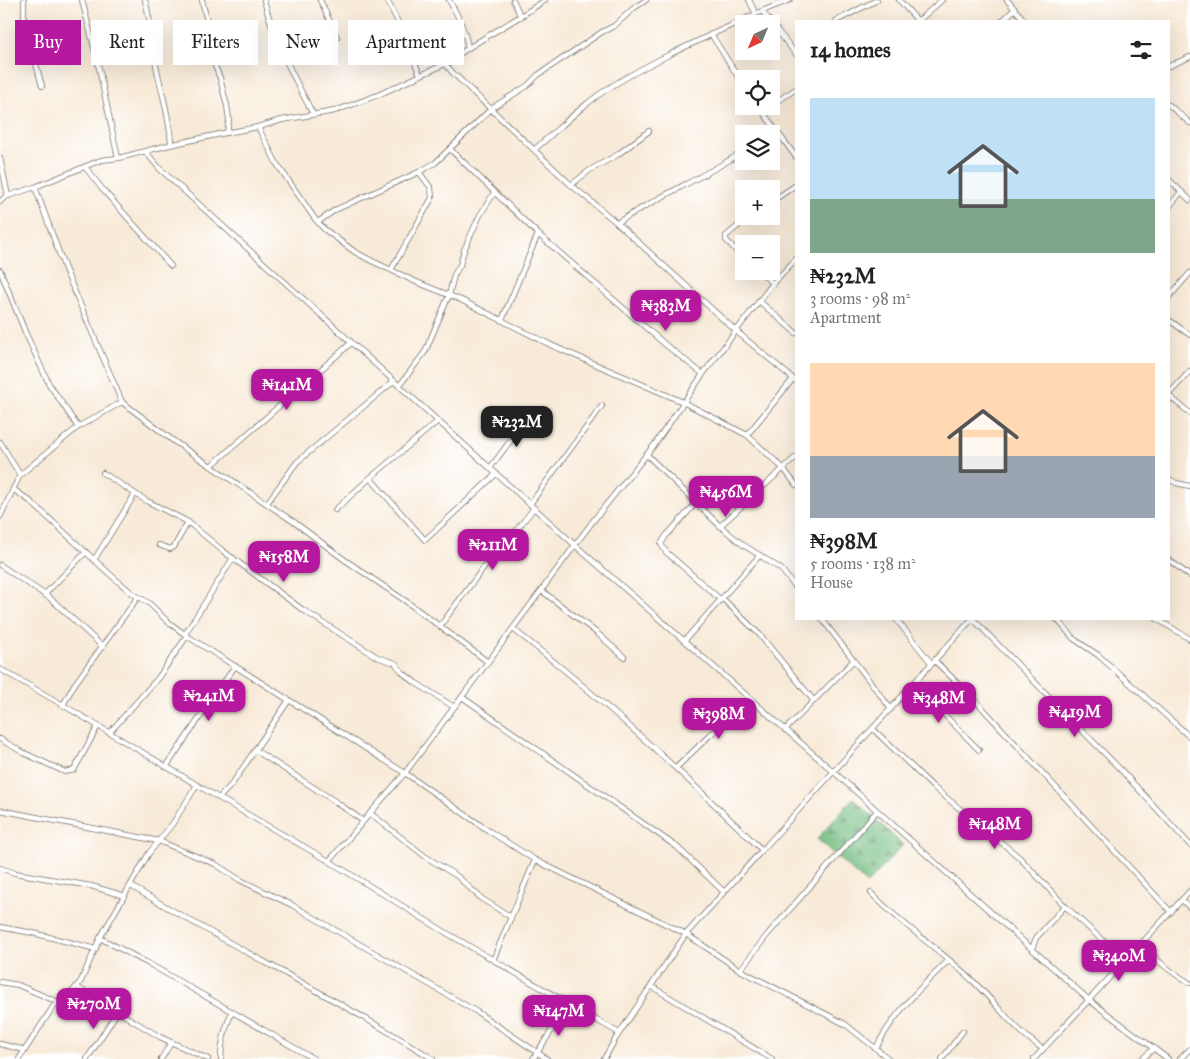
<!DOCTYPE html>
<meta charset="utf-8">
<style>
:root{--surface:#fff;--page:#f6f6f6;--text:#222;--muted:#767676;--accent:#b5179e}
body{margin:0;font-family:"IM FELL Great Primer",serif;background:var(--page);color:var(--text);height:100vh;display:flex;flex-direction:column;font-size:19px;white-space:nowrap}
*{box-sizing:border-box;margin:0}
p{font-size:16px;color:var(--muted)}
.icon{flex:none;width:28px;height:28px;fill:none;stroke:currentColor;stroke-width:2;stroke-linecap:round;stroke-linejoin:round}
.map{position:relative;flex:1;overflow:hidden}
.panel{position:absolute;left:795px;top:20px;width:375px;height:600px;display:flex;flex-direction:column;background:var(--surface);border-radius:0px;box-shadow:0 5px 20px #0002}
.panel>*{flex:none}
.guide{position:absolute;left:15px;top:20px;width:475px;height:45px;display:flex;gap:10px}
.needle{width:32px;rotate:224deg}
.tools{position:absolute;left:735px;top:15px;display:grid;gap:10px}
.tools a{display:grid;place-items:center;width:45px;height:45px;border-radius:0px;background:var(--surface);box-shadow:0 5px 20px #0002;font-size:25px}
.price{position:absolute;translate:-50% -42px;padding:0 11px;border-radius:10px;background:var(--accent);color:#fff;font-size:16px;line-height:32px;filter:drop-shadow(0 1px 2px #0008)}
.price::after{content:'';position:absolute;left:50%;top:30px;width:15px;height:11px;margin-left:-8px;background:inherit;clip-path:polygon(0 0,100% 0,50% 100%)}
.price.active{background:#222;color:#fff}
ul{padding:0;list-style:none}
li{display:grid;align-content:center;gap:10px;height:265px;padding:0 15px}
li span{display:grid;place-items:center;height:155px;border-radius:0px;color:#555}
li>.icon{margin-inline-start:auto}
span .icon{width:90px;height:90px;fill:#fffc;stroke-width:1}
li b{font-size:21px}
h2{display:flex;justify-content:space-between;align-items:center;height:60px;padding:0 15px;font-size:21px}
.chip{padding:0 18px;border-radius:0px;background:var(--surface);box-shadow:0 5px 20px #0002;font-size:18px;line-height:45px}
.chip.active{background:var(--accent);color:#fff}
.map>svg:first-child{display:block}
.forest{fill:url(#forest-firs);stroke:#517458}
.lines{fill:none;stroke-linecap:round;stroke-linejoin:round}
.street-casing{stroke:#736e68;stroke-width:6}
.street{stroke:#fff;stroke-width:4.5}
</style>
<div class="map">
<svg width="1190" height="1059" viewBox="0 0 1190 1059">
<defs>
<pattern id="forest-firs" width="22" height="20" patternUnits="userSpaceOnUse" patternTransform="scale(1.25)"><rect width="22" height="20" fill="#77be84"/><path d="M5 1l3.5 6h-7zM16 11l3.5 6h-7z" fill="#629b6c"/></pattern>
</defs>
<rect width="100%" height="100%" fill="#fff"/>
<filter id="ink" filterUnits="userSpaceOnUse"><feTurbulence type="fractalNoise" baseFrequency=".02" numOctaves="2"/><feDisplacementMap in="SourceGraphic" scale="10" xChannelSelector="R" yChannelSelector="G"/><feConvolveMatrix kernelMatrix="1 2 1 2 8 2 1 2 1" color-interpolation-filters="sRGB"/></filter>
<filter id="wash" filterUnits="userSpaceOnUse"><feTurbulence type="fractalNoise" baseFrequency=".0096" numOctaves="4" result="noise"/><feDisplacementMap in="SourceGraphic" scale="20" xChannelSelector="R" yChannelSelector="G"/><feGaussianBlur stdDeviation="1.12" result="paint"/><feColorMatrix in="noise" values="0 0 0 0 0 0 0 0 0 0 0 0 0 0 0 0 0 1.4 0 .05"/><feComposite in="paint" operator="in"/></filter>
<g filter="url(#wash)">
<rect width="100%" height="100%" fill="#f8ead8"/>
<polygon class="forest" points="853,798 903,845 867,884 817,839"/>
</g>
<g filter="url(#ink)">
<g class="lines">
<g class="street-casing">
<g id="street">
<polyline points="24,0 24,20 42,86"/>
<polyline points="82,0 97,59 118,158"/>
<path d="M145,0C151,23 153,41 156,65C161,91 170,117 171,144"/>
<polyline points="202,0 212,42 213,61 220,78 227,106 229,119 227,133"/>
<path d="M264,0C274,40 294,78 313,114"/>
<polyline points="320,0 337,37"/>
<polyline points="387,0 399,24 420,75"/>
<path d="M449,0C458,15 465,30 468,47"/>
<polyline points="513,0 521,17"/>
<path d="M545,0C513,23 477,40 445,64L453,73L570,184L617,223L736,331L796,381"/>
<polyline points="749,0 756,14"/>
<polyline points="790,0 762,11 796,54"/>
<polyline points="899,0 918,21"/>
<polyline points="1007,0 1025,21"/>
<polyline points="836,21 877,0"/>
<polyline points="918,21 942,0"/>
<polyline points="1002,21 1015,9"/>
<polyline points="711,34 744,86"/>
<polyline points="1169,66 1190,57"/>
<polyline points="771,105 796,89"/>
<polyline points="1169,105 1190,123"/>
<polyline points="770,106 762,111 796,157"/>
<polyline points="258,127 277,164 315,219 324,229 355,252 372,261 414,281 461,300 553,346 683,402 747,435 784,469 796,485"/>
<polyline points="450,149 538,234 667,346 703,374"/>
<path d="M535,149C560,128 584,103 612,86C659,57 712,35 762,11"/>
<polyline points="145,151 160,169 576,546 834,772 1089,1000 1168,1059"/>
<polyline points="0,158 8,196"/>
<polyline points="85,167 103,190 171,266"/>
<polyline points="1169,180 1190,200"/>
<polyline points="571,185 590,170 617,155 649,131"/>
<polyline points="35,187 65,269 122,402 175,442 294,522 345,560 407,602 488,662"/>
<polyline points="0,202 5,197 35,187 101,160 119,158 165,146 220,134 258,127 282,120 335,111 378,95 445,64"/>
<polyline points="771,202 796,185"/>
<polyline points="1169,207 1181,192"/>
<polyline points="318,222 335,210 419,172 435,163 492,108 527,86 538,75 602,32 614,26 634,8 646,0"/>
<path d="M617,223C658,196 703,178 744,151"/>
<polyline points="744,259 726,240 726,236 750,216"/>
<polyline points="0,270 26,334 49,384 78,427 122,402"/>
<polyline points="391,270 432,198 431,188 419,172"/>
<polyline points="758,271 773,283"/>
<polyline points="1169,297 1190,273"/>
<polyline points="759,301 796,333"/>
<polyline points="502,320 538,234"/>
<polyline points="1169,320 1190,335"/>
<polyline points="399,386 425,352 449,295 454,275 460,265 464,250 480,215 494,193"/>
<polyline points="1169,394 1190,371"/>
<polyline points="1169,396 1190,413"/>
<polyline points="747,435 793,379"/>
<polyline points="0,442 20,475"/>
<polyline points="646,454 720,526 742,544 781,569 796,588"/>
<polyline points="211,466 351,343"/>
<polyline points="490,468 529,416"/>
<polyline points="103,473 145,500 188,522 223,551 303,610 377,657 395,663 403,673 416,683 454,707"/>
<polyline points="370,478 425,540 496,474"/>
<polyline points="1169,479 1176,483 1190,486"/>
<polyline points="13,489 30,501 113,577 132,593 149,603 167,621 187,636 405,773 489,831 535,860 686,934 740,970 845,1024 889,1059"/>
<polyline points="267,503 297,462 394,381"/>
<polyline points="696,503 666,536 661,544 666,552 721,600"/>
<polyline points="530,504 602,406"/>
<polyline points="335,510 370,478 438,421"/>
<polyline points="0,517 20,475 78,427"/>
<polyline points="720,526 796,457"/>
<polyline points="159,545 170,549 174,547 188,522"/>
<polyline points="94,560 135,494"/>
<polyline points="1169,560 1190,576"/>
<polyline points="0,565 50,598 103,647"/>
<polyline points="542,591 597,633 624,657"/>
<polyline points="44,595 86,552"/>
<polyline points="722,598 759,634 814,701"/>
<polyline points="822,619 891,709"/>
<polyline points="896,619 932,664"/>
<polyline points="973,619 1120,769 1190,845"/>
<polyline points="1057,619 1074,639 1098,655 1190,737"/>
<polyline points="1157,619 1190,639"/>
<polyline points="440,626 490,559 511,537 534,508"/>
<path d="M513,629C601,697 682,773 762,850"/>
<polyline points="185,634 233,558"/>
<polyline points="684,641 760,555"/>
<polyline points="935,661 975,700 1171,912"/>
<polyline points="0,669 63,705 219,798 329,861 445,932 619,1033"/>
<polyline points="914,684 979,750"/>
<polyline points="462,697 677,847 724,892"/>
<polyline points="63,705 74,685 138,597"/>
<polyline points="873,729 932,786 1019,857 1065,906 1102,940 1128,958"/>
<polyline points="785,730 854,660"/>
<polyline points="110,732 158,678 187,636"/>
<polyline points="0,739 24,753 65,772 74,770 98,726"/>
<polyline points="255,750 336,802 363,821"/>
<polyline points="166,767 235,666"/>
<polyline points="676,768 710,735 751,700"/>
<polyline points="219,798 232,784 289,700"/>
<polyline points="0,810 159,841 215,864 240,880 292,905 477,1012 547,1059"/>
<polyline points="370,813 426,857 457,876 482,899 511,917"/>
<polyline points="329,861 405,773 593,521 655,444 703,374 773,283 796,259"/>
<polyline points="0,868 15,873 91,886 125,896"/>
<path d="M131,886C230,946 335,997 433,1059"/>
<path d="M871,893C903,926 942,951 975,983C998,1006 1016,1031 1043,1049"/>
<polyline points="1182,900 1190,908"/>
<polyline points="0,927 33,933 96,949"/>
<polyline points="100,938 151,965 314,1059"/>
<path d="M1141,945C1156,959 1171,973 1190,983"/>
<polyline points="1032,949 1036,938 1065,906"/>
<polyline points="493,960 535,860"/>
<polyline points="740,970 768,934 877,811"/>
<polyline points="0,982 18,985 58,1002"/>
<polyline points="651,986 772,1059"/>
<polyline points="77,987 160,1037 208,1059"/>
<polyline points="0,1044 25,1050"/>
<path d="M876,1048C894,1013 921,987 949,960"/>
<polyline points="19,1059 53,1007 61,999 72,992 81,981 100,938 149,853 173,823 197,785"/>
<polyline points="87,1059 118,1011"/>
<polyline points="161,1059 171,1043"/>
<path d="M221,1059C221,1041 226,1027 232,1011"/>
<polyline points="533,1059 569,1004"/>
<polyline points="604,1059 616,1038 686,934 972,619"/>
<polyline points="942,1059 963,1031"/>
<polyline points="1034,1059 1190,891"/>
<polyline points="1142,1059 1154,1048"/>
<polyline points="1180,1059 1190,1049"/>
</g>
</g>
<use href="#street" class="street"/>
</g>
</g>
</svg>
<div class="tools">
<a><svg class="needle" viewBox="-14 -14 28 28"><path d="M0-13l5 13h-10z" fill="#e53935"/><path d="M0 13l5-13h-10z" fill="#767676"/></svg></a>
<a><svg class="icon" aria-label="locate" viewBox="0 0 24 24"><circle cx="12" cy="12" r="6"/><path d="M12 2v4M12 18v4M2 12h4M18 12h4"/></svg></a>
<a><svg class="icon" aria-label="layers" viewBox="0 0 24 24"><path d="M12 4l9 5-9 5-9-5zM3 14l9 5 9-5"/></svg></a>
<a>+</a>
<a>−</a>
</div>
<b class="price" style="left:666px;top:332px">₦383M</b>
<b class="price" style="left:287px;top:411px">₦141M</b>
<b class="price active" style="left:517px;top:448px">₦232M</b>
<b class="price" style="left:726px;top:518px">₦456M</b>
<b class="price" style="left:493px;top:571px">₦211M</b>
<b class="price" style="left:284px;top:583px">₦158M</b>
<b class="price" style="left:209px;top:722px">₦241M</b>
<b class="price" style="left:939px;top:724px">₦348M</b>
<b class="price" style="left:1075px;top:738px">₦419M</b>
<b class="price" style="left:719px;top:740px">₦398M</b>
<b class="price" style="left:995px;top:850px">₦148M</b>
<b class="price" style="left:1119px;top:982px">₦340M</b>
<b class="price" style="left:94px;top:1030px">₦270M</b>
<b class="price" style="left:559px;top:1037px">₦147M</b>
<div class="guide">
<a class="chip active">Buy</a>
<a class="chip">Rent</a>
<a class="chip">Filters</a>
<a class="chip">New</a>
<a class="chip">Apartment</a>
</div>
<section class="panel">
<h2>14 homes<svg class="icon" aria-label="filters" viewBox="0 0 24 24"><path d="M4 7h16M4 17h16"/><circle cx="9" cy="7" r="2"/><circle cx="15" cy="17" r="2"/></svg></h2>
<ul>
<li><span style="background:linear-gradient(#bfe0f5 65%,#7fa58c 0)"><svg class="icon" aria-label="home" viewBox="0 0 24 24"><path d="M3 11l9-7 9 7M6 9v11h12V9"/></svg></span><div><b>₦232M</b><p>3 rooms · 98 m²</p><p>Apartment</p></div></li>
<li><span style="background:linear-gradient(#ffd9b3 60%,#9aa5b1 0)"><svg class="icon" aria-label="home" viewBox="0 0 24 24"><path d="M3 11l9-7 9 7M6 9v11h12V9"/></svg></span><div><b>₦398M</b><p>5 rooms · 138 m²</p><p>House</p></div></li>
</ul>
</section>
</div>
